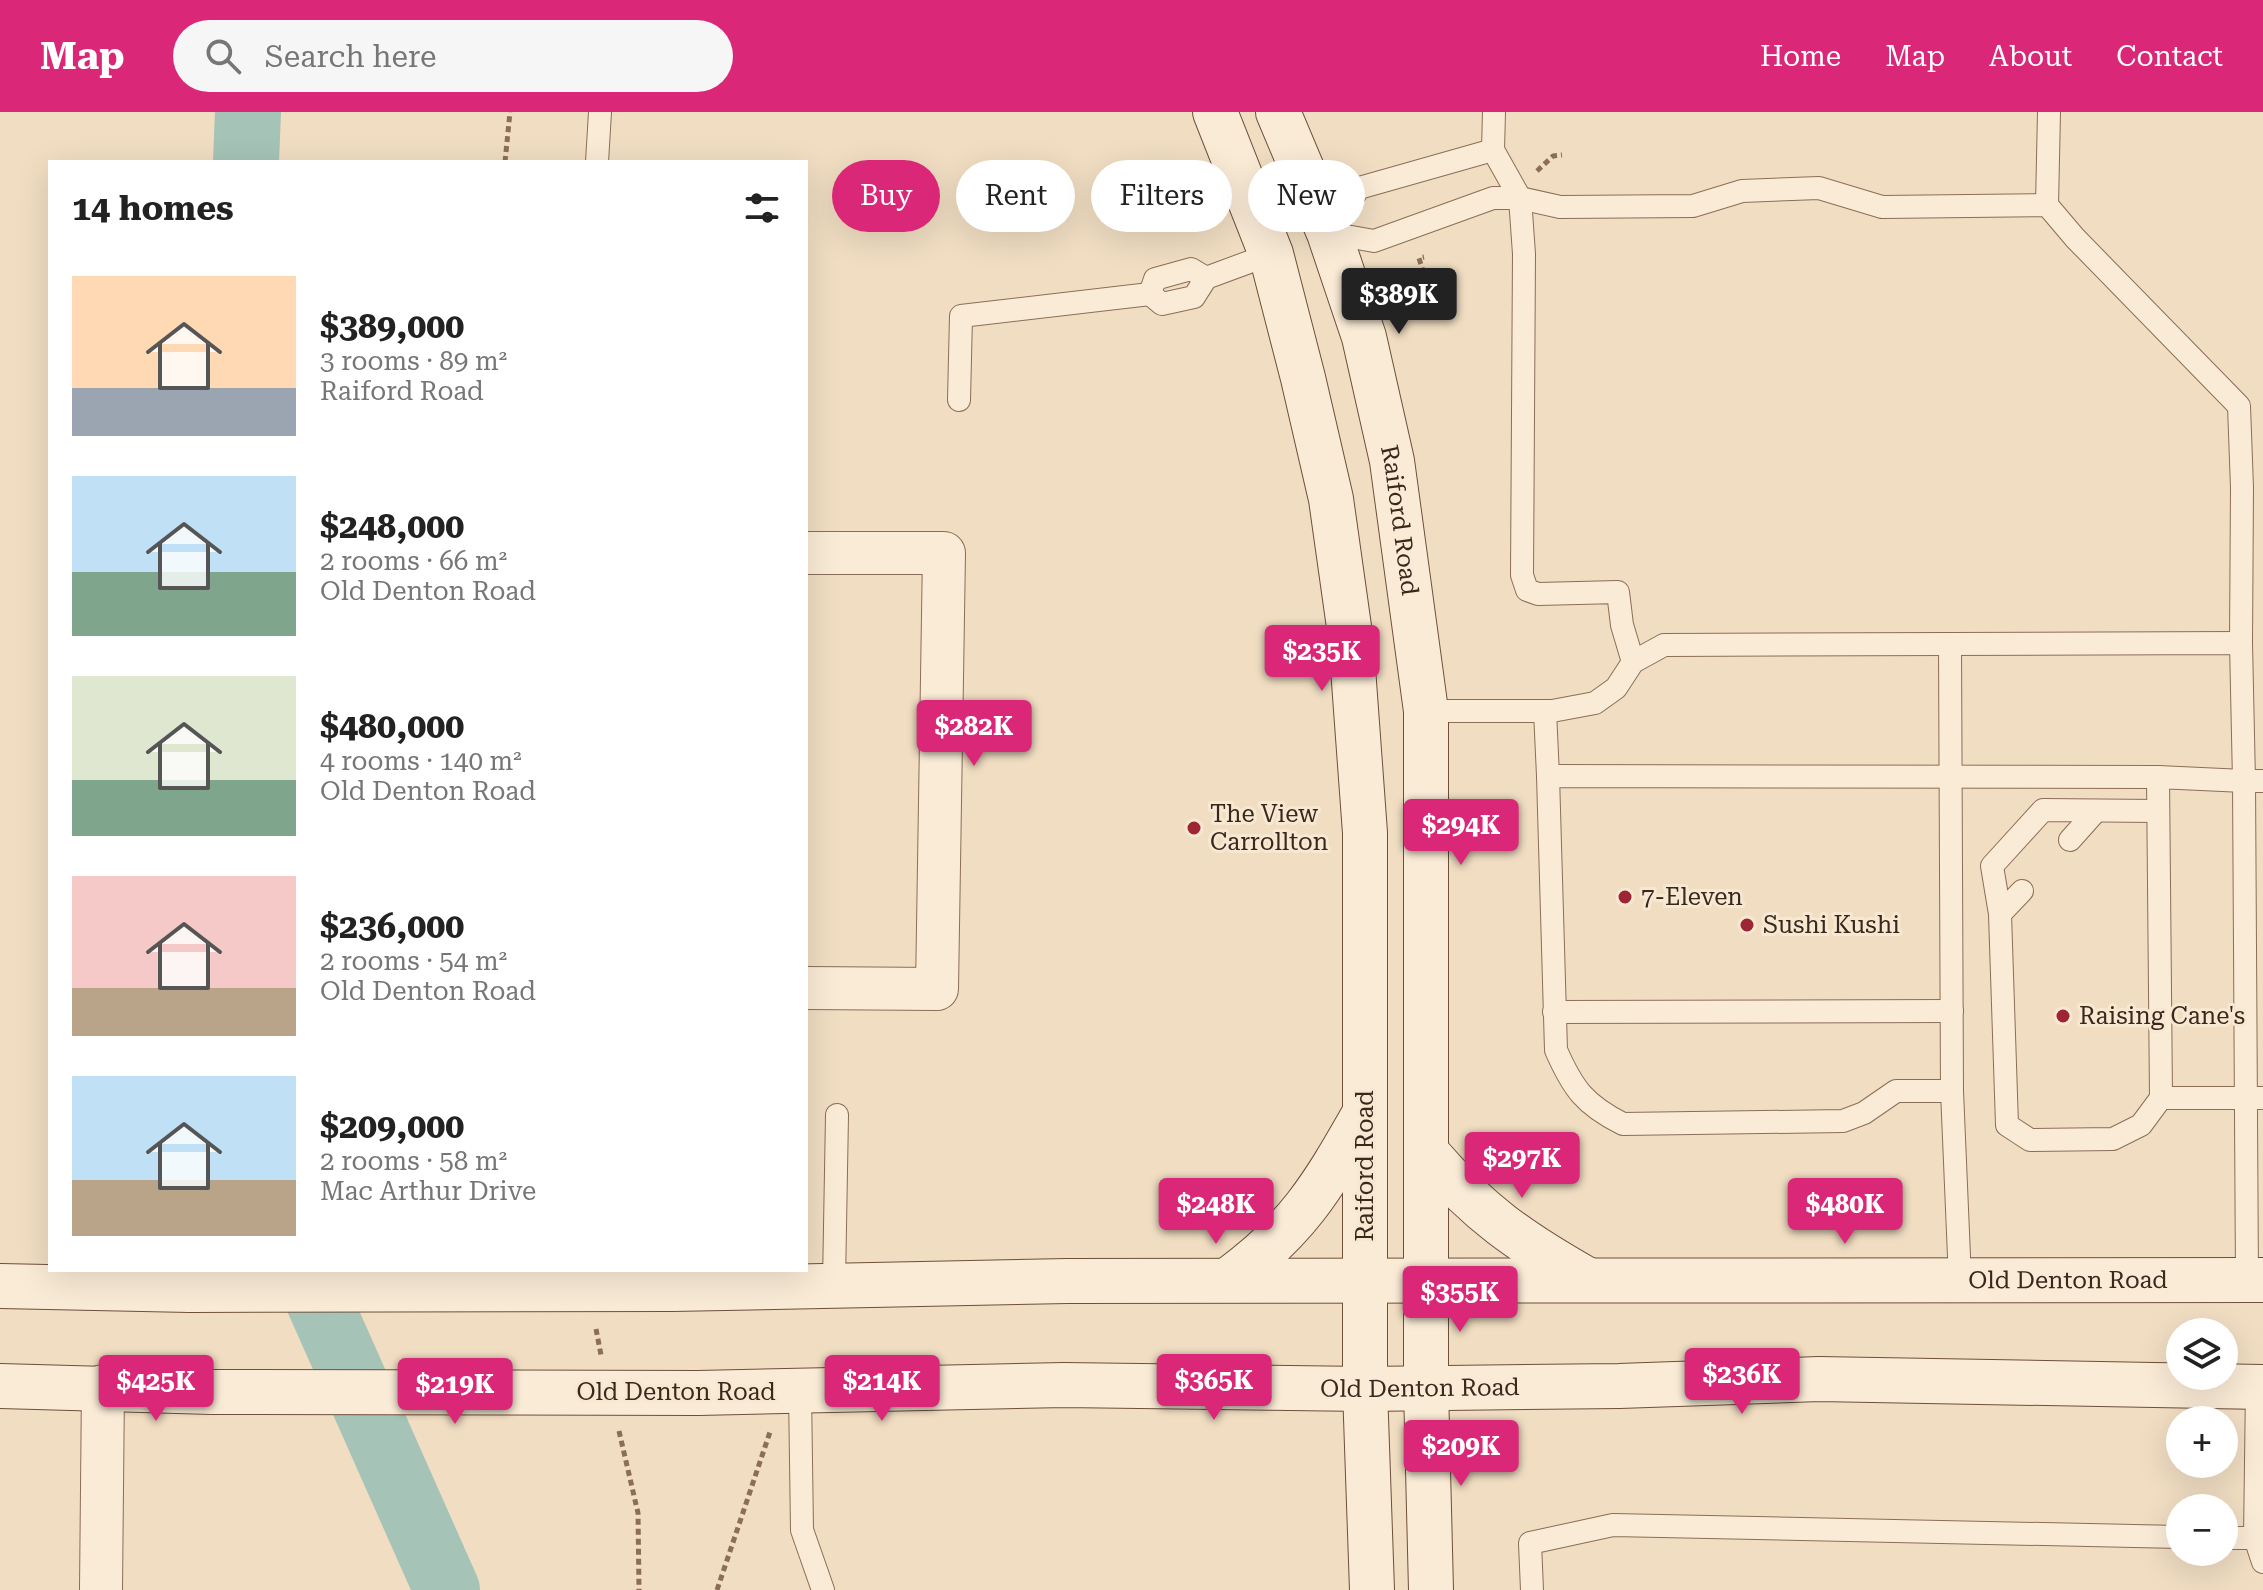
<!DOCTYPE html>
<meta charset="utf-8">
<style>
:root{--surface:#fff;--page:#f6f6f6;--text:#222;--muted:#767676;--accent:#db2777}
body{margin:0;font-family:"Roboto Serif",serif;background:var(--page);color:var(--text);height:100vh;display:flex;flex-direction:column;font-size:30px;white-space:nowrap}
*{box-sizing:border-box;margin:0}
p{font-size:26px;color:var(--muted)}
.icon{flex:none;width:44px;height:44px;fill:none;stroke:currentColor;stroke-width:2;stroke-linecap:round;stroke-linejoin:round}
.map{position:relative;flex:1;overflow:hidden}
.sheet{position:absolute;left:48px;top:48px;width:760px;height:1112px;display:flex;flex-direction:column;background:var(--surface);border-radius:0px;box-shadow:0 8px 32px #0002}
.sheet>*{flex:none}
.hud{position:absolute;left:832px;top:48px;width:760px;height:72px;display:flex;gap:16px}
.controls{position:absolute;left:2166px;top:1206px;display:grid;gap:16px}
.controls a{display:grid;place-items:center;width:72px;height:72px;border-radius:50%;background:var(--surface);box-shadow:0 8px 32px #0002;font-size:40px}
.price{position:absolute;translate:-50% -68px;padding:0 18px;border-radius:8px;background:var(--accent);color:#fff;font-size:26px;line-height:52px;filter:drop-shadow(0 2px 4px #0008)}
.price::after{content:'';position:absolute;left:50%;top:48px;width:24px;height:18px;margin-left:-12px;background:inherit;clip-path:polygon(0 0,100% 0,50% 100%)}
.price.active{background:#222;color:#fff}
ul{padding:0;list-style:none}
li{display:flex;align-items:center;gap:24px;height:200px;padding:0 24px}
li span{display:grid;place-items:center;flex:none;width:224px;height:160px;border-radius:0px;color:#555}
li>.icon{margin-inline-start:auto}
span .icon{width:96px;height:96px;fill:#fffc;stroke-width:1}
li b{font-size:34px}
h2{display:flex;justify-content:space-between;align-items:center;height:96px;padding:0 24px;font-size:34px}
.tag{padding:0 28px;border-radius:36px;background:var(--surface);box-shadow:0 8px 32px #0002;font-size:28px;line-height:72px}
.tag.active{background:var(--accent);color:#fff}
header{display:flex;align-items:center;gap:48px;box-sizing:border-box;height:112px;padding:0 40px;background:var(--accent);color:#fff}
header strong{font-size:38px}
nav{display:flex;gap:44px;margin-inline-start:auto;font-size:28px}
.search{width:560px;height:72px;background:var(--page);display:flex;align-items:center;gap:20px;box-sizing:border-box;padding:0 28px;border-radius:44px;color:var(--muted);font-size:30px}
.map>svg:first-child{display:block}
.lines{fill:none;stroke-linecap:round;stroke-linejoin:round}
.river{stroke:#a5c3b7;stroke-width:66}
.lane-casing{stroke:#8b6e58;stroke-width:24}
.street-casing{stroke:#8b6e58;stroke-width:44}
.secondary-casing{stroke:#6d4f3c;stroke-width:46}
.path{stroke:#8b6e58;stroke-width:5;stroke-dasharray:6 4;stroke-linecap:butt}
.lane{stroke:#faebd6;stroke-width:22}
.street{stroke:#faebd6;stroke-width:42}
.secondary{stroke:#faebd6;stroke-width:44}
.secondary-bridge-casing{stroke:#6d4f3c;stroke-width:46;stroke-linecap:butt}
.secondary-bridge{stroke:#faebd6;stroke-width:44}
.poi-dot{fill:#9d2534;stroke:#f7e8d2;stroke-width:3}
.labels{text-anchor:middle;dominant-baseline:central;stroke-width:6;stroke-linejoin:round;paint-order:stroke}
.street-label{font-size:24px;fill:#3a281d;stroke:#f7e8d2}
.poi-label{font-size:24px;fill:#3a281d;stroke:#f7e8d2;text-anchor:start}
</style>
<header>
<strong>Map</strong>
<div class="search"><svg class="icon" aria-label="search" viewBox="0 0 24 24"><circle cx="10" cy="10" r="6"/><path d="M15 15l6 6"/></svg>Search here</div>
<nav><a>Home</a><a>Map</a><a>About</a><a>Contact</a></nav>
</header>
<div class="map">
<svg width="2263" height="1478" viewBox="0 0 2263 1478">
<rect width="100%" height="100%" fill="#f0ddc2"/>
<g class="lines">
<g class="river">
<polyline points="246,50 248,0"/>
<polyline points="305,1158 447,1478"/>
</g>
<g class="lane-casing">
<g id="lane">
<polyline points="1494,0 1493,38 1520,86 1524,142 1522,463 1527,478 1538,482 1618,480 1622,513 1633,550"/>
<polyline points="1493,38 1359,76 1329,121 1374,129 1493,86 1520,86 1560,95 1693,94 1742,79 1819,76 1882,95 2047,93 2075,126 2239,294 2242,376 2241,531"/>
<polyline points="597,50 600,0"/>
<polyline points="2047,93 2049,0"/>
<polyline points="1150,182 1155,167 1191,157 1206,166"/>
<polyline points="959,288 961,204 1150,182 1162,192 1194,185 1206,166 1271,142"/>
<polyline points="1950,534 1952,979 1960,1168"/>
<polyline points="1426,599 1552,599 1595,591 1616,576 1633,550 1664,533 2241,531 2244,669 2158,665 2161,986 2263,986"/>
<polyline points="1545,599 1548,664"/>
<polyline points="2070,728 2095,700"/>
<polyline points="2022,779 2000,802 2007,1013 2030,1028 2113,1027 2141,1013 2161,986"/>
<polyline points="2000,802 1992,754 2043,698 2158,699"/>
<polyline points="1554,900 1952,899"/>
<path d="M1952,979H1896L1864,1001L1843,1009L1623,1012C1585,993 1573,977 1556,938L1548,664L2158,665"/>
<polyline points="2247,1168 2244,669 2263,669"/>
<polyline points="834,1171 837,1003"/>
<polyline points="800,1279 802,1418 823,1478"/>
<polyline points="2224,1426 2255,1426 2263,1450"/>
<polyline points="2255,1426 2257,1275"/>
<polyline points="1532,1478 1530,1431 1613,1413 2180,1425"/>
</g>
</g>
<g class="street-casing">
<g id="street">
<polyline points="806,441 944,441 937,877 806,876"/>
<polyline points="101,1478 103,1274"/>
</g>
</g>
<g class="secondary-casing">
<g id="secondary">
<polyline points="1215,0 1271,142 1303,266 1331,387 1351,529 1365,721 1365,1277 1372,1478"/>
<path id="s1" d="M1278,0L1329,121L1364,225L1392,349L1426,599V1276L1431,1478"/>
<path d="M1428,1042C1479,1101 1519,1129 1586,1167"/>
<path d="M1228,1168C1297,1118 1322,1076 1363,1004"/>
<polyline points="0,1174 190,1178"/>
<path id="s2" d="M672,1177L1067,1169L2263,1168"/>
<polyline points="0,1274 213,1280"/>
<path id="s3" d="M698,1281L1064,1273L1365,1277L1619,1274L1819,1267L2263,1275"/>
</g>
</g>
<g class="path">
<polyline points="505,50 510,0"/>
<polyline points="1537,59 1553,44 1562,43"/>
<polyline points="1410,179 1427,173 1419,146 1424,145"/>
<polyline points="596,1217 601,1243"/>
<polyline points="619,1319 638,1401 639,1478"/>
<polyline points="717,1478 770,1320"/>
</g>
<use href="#lane" class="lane"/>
<use href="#street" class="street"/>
<use href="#secondary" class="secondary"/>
<g class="secondary-bridge-casing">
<g id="secondary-bridge">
<polyline points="190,1178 672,1177"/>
<polyline points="213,1280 698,1281"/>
</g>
</g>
<use href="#secondary-bridge" class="secondary-bridge"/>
</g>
<g class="poi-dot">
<circle cx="1194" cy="716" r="8"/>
<circle cx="1625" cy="785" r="8"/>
<circle cx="1747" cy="813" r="8"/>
<circle cx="2063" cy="904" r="8"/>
</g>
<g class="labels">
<g class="street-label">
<text stroke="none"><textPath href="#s1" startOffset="428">Raiford Road</textPath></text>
<text transform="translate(1365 1054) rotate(-90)">Raiford Road</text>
<text stroke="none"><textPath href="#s2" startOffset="1396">Old Denton Road</textPath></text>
<text stroke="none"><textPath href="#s3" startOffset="722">Old Denton Road</textPath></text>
<text x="676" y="1280">Old Denton Road</text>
</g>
<g class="poi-label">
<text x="1210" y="702">The View<tspan x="1210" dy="28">Carrollton</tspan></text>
<text x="1641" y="785">7-Eleven</text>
<text x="1763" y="813">Sushi Kushi</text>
<text x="2079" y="904">Raising Cane's</text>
</g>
</g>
</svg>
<div class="controls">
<a><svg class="icon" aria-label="layers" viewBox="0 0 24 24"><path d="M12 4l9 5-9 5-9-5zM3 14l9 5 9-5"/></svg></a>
<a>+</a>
<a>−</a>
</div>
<b class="price active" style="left:1399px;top:224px">$389K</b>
<b class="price" style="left:1322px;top:581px">$235K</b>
<b class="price" style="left:974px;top:656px">$282K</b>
<b class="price" style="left:1461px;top:755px">$294K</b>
<b class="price" style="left:1522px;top:1088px">$297K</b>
<b class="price" style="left:1216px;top:1134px">$248K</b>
<b class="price" style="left:1845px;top:1134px">$480K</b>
<b class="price" style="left:1460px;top:1222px">$355K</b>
<b class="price" style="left:1742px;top:1304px">$236K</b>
<b class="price" style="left:1214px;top:1310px">$365K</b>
<b class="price" style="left:156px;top:1311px">$425K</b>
<b class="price" style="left:882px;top:1311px">$214K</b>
<b class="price" style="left:455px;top:1314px">$219K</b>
<b class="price" style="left:1461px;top:1376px">$209K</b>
<div class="hud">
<a class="tag active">Buy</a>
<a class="tag">Rent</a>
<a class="tag">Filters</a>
<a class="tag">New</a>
</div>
<section class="sheet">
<h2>14 homes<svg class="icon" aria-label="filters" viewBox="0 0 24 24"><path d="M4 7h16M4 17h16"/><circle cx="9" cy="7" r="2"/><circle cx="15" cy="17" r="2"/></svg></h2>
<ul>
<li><span style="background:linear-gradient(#ffd9b3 70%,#9aa5b1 0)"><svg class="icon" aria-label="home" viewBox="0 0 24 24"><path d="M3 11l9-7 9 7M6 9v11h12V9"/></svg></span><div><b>$389,000</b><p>3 rooms · 89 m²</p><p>Raiford Road</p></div></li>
<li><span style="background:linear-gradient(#bfe0f5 60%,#7fa58c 0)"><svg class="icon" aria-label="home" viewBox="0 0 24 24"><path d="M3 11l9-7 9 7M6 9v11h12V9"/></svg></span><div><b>$248,000</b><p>2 rooms · 66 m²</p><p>Old Denton Road</p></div></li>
<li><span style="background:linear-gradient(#dfe7d0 65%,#7fa58c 0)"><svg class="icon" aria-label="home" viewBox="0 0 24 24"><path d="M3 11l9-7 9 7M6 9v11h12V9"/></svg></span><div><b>$480,000</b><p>4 rooms · 140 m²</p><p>Old Denton Road</p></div></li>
<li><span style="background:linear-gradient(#f6c9c9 70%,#b9a48a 0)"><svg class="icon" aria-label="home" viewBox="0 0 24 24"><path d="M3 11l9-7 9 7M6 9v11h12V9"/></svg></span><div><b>$236,000</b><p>2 rooms · 54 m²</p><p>Old Denton Road</p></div></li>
<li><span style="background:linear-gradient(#bfe0f5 65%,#b9a48a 0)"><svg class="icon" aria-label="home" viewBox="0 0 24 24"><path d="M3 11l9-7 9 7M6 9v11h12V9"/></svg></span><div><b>$209,000</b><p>2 rooms · 58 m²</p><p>Mac Arthur Drive</p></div></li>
</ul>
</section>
</div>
